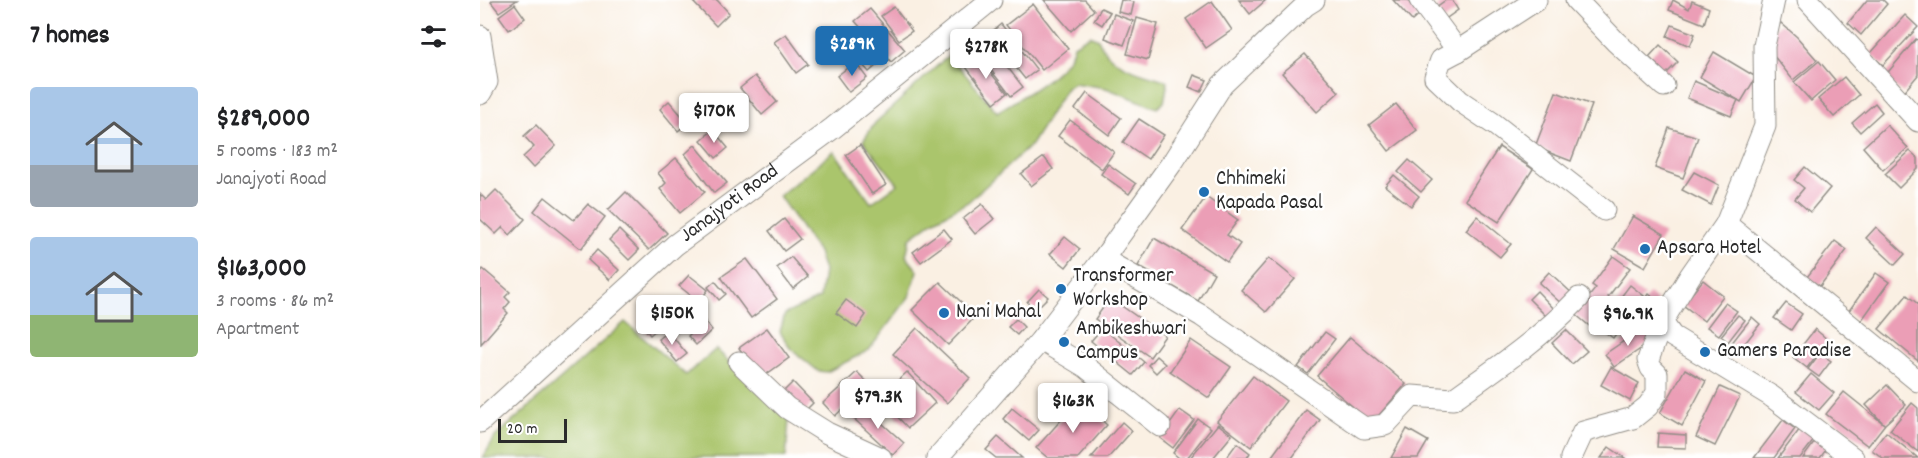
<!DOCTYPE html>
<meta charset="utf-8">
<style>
:root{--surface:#fff;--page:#f2f2f2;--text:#202124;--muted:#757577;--accent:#1f6fb2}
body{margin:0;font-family:Dekko,sans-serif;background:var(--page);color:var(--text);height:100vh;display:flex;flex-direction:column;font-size:22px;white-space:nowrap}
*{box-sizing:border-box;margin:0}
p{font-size:20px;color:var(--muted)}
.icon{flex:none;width:33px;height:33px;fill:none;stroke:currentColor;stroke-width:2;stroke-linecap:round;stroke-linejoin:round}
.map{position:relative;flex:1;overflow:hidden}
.drawer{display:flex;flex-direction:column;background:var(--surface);width:480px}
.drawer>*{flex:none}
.scale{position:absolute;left:18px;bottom:15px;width:69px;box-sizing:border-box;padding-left:6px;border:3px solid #2b2b2b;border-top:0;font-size:16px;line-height:21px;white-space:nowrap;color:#2b2b2b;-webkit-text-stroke:4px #fff;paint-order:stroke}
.price{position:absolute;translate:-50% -51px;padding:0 14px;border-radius:6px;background:#fff;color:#222;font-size:20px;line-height:39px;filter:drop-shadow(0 2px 3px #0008)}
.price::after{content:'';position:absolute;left:50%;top:36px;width:18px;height:14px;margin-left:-9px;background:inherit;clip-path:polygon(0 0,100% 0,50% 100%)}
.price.active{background:var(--accent);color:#fff}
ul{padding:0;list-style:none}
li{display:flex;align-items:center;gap:18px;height:150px;padding:0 30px}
li span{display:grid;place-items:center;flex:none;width:168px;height:120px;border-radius:6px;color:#555}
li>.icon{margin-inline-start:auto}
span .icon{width:72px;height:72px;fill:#fffc;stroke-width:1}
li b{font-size:26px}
h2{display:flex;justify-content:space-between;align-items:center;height:72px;padding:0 30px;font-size:26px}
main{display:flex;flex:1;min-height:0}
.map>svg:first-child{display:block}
.green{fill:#aac56c;stroke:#6a784c;stroke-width:1.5}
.building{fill:#eb9eb6}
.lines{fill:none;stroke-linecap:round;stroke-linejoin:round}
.street-casing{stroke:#928e87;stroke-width:23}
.street{stroke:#fff;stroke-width:21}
.poi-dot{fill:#1f6fb2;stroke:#fff;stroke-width:2}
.labels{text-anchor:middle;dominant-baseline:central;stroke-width:5;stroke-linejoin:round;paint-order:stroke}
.poi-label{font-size:21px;fill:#2b2b2b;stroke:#fff;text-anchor:start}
.street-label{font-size:21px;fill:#2b2b2b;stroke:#fff}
</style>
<main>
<section class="drawer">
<h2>7 homes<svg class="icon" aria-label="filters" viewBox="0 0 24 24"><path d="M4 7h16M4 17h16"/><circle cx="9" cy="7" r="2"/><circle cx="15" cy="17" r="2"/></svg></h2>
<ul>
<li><span style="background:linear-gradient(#a9c7e8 65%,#9aa5b1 0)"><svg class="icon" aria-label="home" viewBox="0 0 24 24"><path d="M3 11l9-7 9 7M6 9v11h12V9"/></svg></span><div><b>$289,000</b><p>5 rooms · 183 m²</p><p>Janajyoti Road</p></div></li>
<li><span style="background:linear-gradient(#a9c7e8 65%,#8fb573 0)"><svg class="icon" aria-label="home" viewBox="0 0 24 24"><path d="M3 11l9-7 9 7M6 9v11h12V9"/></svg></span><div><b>$163,000</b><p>3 rooms · 86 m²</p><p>Apartment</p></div></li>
</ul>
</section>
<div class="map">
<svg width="1438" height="458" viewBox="0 0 1438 458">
<rect width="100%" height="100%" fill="#fff"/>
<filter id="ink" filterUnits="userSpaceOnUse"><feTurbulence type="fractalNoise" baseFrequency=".0167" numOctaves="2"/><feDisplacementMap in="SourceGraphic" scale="12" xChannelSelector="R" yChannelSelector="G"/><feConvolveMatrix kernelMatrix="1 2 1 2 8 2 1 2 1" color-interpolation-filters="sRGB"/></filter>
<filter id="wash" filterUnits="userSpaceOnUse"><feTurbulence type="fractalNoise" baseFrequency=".008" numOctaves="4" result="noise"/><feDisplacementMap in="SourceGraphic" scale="24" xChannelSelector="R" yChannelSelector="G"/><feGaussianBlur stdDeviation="1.35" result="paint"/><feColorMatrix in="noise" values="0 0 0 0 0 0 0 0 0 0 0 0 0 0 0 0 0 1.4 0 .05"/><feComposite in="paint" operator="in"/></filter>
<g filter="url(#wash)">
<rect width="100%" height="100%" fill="#faf0e3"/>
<g class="green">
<path d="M610,35L618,39C629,67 662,73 688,81L684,102L677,108L626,88L594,83L586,88L551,145L488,202L453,221L430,238L426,256L438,271L429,297L389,350L347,372L338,371L310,348L300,332L305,314L340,298L344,271L338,252L299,196L354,151L391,203L418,184L383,141L395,123L469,55L517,112C540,97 589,73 594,45Z"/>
<polygon points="145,322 206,375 236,349 309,419 306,457 3,458 15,437"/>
</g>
<g id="blocks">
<g class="building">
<polygon points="13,0 37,0 19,12 11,2"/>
<polygon points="218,0 237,0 249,13 236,26 214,3"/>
<polygon points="564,0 605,0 614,10 591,31"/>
<polygon points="641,0 654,2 651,15 638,12"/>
<polygon points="759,0 786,0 770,14"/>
<polygon points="913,0 933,0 943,11 932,21"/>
<polygon points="966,0 972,0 978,10 964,20 956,7"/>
<polygon points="1193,0 1209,9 1212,1 1229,8 1224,24 1189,10"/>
<polygon points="1387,0 1403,0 1407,4 1381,35 1368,23"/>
<polygon points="732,1 752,30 726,48 706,19"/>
<polygon points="35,4 45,18 29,30 19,16"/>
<polygon points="553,4 588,49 562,70 526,25"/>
<polygon points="414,7 432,31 419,40 401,16"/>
<polygon points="621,8 630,12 622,25 614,20"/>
<polygon points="390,9 425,50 411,62 375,21"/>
<polygon points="634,14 653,21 644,45 625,38"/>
<polygon points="1425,15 1438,27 1403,65 1390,54"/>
<polygon points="657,18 678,24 668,60 647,54"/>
<polygon points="1301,23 1317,37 1337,60 1313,80 1293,55 1293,30"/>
<polygon points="521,24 557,70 545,79 509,34"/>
<polygon points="1192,25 1215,34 1210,46 1187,36"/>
<polygon points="374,28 402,61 389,72 360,39"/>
<polygon points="306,34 328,64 316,73 294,42"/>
<polygon points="1436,39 1438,40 1438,75 1423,93 1404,77"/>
<polygon points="508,42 543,87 531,96 496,51"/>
<polygon points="1180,45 1198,62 1186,74 1169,57"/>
<polygon points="1234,52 1276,77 1261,102 1220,77"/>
<polygon points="825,54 859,92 837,112 802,73"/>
<polygon points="498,57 527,93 514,103 486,67"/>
<polygon points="1339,61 1355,80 1331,101 1314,82"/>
<polygon points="375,62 387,78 369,92 357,76"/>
<polygon points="714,75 727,80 721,92 709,87"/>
<polygon points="275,76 297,102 282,115 260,88"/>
<polygon points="1364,77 1379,95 1354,117 1338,99"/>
<polygon points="1214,81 1258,100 1251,116 1207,98"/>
<polygon points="1076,92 1112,105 1091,161 1055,147"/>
<polygon points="607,93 641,118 629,135 595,109"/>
<polygon points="189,101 208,123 198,131 180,109"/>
<polygon points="1395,103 1402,112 1380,132 1372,123"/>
<polygon points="916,104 937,130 909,151 889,125"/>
<polygon points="659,119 684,135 668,159 643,142"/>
<polygon points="590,120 634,152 622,169 578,136"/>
<polygon points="56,125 76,146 53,168 43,157 54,147 44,136"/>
<polygon points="1407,125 1428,148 1403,170 1383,147"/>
<polygon points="1189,128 1218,137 1203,178 1175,168"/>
<polygon points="233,130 248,148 236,158 221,140"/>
<polygon points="215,145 247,183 234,193 205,154"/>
<polygon points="380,145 406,185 392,194 366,155"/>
<polygon points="1019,147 1053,169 1019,222 985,200"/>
<polygon points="1430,151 1438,158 1438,169 1419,188 1405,174"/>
<polygon points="564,157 573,169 551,186 541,174"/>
<polygon points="196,158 225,192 200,213 180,189 186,183 178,173"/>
<polygon points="929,160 952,180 941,192 918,172"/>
<polygon points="628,164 656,184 649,194 621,174"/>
<polygon points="1325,167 1350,188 1330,212 1315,199 1324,188 1314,180"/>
<polygon points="1214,172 1239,185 1231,205 1202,190"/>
<polygon points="914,175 939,196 931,206 905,186"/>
<polygon points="16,190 45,219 30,235 23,227 16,234 0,219 0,194 6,200"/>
<polygon points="146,192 187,233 169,250 128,210"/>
<polygon points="65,197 94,220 108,204 125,217 101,249 54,211"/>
<polygon points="726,197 758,220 747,235 760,244 747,262 702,230"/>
<polygon points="502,204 514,219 495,234 483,219"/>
<polygon points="997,216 1031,244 1020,257 986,230"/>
<polygon points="1153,216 1184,234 1165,267 1134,249"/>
<polygon points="304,219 320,239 304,251 289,231"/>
<polygon points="1396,227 1425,254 1415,265 1386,238"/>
<polygon points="464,229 472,239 441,262 433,252"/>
<polygon points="139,230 159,250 149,260 129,240"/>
<polygon points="585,237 600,249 586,267 570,254"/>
<polygon points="674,238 734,273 718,301 658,266"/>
<polygon points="1355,241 1367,250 1340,286 1327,277"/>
<polygon points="117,250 139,270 130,280 108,260"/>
<polygon points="1133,256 1150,268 1128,297 1135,303 1113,329 1095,314 1116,288 1112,285"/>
<polygon points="311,257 328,277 313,289 297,268"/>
<polygon points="789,258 815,279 786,312 761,290"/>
<polygon points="267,259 297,299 271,318 241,277"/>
<polygon points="3,269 30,292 25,297 30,302 24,309 28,313 1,344 0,273"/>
<polygon points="1069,272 1096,297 1086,308 1059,283"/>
<polygon points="1396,273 1409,282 1381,321 1368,312"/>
<polygon points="209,275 228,290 219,302 199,286"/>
<polygon points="1223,280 1243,296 1224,321 1203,305"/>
<polygon points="235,281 246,294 239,300 228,287"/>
<polygon points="460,282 496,316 468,345 432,310"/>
<polygon points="1150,285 1164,296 1133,338 1118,327"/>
<polygon points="559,289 568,297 555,310 547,302"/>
<polygon points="1057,291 1077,312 1069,319 1049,299"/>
<polygon points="1169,294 1177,300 1164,319 1156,313"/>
<polygon points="1427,295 1438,304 1438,361 1399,329"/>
<polygon points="630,298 685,336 670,357 615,319"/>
<polygon points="366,300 386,315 377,328 356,313"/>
<polygon points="1245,303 1257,311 1239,335 1227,327"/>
<polygon points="1306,303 1322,314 1311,330 1294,318"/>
<polygon points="171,311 183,324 170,335 159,322"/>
<polygon points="1258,315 1265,320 1248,342 1241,336"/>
<polygon points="1272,317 1280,324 1259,351 1251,344"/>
<polygon points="536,319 544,327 537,335 528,327"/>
<polygon points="224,320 232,330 216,345 208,336"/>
<polygon points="287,328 309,358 281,378 259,348"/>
<polygon points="437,328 490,378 467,403 413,354"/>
<polygon points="622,328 664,362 653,375 611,341"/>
<polygon points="1163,328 1172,341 1134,367 1125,354"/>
<polygon points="1335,329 1348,340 1327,368 1313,357"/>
<polygon points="1086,330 1107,351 1092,364 1072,343"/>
<polygon points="188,331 207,354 197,362 178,339"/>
<polygon points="845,332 855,339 828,374 818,367"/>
<polygon points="870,337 926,384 892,423 837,376"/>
<polygon points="711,340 751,367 729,398 690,371"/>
<polygon points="1340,353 1351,361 1339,377 1328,369"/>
<polygon points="676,356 685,364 676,373 668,365"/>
<polygon points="1131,367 1159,383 1150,401 1121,385"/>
<polygon points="1205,369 1226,381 1202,426 1180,413"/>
<polygon points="377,372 389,384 355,416 343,403"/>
<polygon points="427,372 455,403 428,428 392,390 404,380 411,387"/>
<polygon points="1331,374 1354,393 1339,410 1316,392"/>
<polygon points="773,376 806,401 771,447 737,421"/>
<polygon points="313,382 333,403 321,415 300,395"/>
<polygon points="1407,385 1426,405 1405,424 1388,446 1346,414 1364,392 1404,424 1386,405"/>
<polygon points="1240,387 1260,396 1235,446 1216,437"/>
<polygon points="599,400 627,425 598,458 568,458 556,448"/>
<polygon points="1432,403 1438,408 1438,452 1410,430"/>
<polygon points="383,406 424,443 413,455 372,417"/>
<polygon points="532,408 559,430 549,441 523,419"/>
<polygon points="700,410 714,420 693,448 680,438"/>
<polygon points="826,410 840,420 812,458 794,458 792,456"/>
<polygon points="718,419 731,428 707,458 699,458 693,453"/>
<polygon points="1303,420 1315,429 1294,458 1274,458"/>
<polygon points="642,422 652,431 628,458 611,458"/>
<polygon points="738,424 752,435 733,458 710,458"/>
<polygon points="1323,425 1338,435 1320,458 1298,458"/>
<polygon points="927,429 948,441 938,458 911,458"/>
<polygon points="1406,432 1438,458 1403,458 1392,450"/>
<polygon points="1178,433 1206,435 1206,448 1177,447"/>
<polygon points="518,437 542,458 516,458 506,450"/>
<polygon points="1337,439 1348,447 1340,458 1323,458"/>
<polygon points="757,443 770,453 767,458 746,458"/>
<polygon points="1129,447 1145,458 1121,458"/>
</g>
</g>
</g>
<g filter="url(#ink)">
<use href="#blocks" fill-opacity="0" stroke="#928e87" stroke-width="1.5"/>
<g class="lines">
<g class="street-casing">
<g id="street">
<polyline points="940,0 978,51"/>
<polyline points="1056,0 978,51 961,60 955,77 980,101 1014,124 1124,210"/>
<polyline points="1096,0 1136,42 1184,86"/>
<polyline points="1328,0 1438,121"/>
<polyline points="0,36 7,82 0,94"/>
<polyline points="1246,224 1438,381"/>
<path d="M623,259L722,316L884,428L905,425L932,396L973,399C1017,368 1061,338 1099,298"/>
<polyline points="1182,322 1192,336 1291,396 1373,458"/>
<polyline points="561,340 606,367 680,426"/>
<polyline points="259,362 307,408 347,433 401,458"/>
<path id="s1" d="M0,422L195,245L353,128L511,0"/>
<polyline points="457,458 561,340 623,259 694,160 742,85 826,5 834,0"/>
<polyline points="1091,458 1103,432 1153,418 1168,406 1177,393 1177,374 1171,368 1168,360 1182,322 1210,276 1246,224 1285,126 1284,46 1294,0"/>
</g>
</g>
<use href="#street" class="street"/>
</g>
</g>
<g class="poi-dot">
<circle cx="724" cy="192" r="6"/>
<circle cx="1165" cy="249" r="6"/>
<circle cx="581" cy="289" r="6"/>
<circle cx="464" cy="313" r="6"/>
<circle cx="584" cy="342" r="6"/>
<circle cx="1225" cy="352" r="6"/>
</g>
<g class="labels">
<g class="poi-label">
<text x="736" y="180">Chhimeki<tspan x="736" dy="24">Kapada Pasal</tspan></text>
<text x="1177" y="249">Apsara Hotel</text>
<text x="593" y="277">Transformer<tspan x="593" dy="24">Workshop</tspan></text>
<text x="476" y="313">Nani Mahal</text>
<text x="596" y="330">Ambikeshwari<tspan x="596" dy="24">Campus</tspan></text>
<text x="1237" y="352">Gamers Paradise</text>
</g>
<g class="street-label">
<text stroke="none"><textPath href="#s1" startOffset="332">Janajyoti Road</textPath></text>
</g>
</g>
</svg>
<div class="scale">20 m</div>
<b class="price active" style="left:372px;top:77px">$289K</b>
<b class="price" style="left:506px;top:80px">$278K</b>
<b class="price" style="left:234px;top:144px">$170K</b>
<b class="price" style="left:192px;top:346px">$150K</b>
<b class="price" style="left:1148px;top:347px">$96.9K</b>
<b class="price" style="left:398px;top:430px">$79.3K</b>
<b class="price" style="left:593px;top:434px">$163K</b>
</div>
</main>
